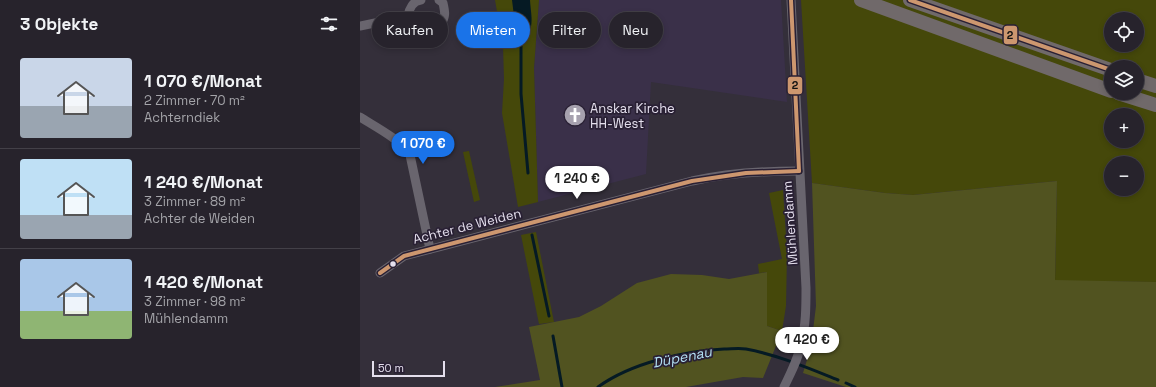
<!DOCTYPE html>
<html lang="de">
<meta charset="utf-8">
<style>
:root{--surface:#27232c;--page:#2f2b34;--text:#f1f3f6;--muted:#a4a4a9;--line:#434048;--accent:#1a73e8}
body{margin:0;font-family:"Space Grotesk",sans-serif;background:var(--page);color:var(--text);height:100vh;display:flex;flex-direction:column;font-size:15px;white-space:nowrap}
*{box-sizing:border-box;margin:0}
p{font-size:13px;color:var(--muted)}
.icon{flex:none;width:22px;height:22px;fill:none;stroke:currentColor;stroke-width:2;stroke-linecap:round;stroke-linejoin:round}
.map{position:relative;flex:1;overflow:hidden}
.drawer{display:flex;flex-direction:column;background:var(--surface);width:360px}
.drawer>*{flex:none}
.hud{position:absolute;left:12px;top:12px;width:380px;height:36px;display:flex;gap:8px}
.controls{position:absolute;left:744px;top:12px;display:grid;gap:8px}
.controls a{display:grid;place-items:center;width:40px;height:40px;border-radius:50%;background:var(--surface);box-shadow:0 2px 6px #0003,0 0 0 1px var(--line);font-size:20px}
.scale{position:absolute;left:12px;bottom:10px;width:73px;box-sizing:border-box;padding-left:4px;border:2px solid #e4dfed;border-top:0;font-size:11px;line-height:14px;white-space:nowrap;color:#e4dfed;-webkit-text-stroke:3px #292034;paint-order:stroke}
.price{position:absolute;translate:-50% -34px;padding:0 9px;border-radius:14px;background:#fff;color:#222;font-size:13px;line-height:26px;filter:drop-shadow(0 1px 2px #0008)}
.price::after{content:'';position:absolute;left:50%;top:24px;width:12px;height:9px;margin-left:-6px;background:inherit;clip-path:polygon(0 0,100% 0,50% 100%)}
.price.active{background:var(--accent);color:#fff}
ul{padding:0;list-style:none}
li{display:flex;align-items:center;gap:12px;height:100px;padding:0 20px}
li+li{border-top:1px solid var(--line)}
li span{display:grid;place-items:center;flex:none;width:112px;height:80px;border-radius:4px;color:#555}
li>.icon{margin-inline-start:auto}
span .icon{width:48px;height:48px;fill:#fffc;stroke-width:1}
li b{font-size:17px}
h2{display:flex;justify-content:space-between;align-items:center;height:48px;padding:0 20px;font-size:17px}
.tag{padding:0 14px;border-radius:18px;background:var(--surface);box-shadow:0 2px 6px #0003,0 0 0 1px var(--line);font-size:14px;line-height:36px}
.tag.active{background:var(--accent);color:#fff}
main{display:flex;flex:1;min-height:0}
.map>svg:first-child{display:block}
.built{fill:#3a3049}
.green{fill:#45480a;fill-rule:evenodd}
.forest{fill:#515320}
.water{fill:#051a24}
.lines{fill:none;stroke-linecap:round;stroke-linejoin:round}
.stream{stroke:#051a24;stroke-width:3}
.minor{stroke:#69656e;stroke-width:9}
.trunk{stroke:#70696a;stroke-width:14}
.bus-1-casing{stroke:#292034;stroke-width:7}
.bus-1{stroke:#cd976f;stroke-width:4}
.bus-dot{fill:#e4dfed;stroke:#292034;stroke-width:1.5}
.labels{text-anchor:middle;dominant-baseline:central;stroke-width:3.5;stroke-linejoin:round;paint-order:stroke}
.poi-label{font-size:13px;fill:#e4dfed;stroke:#292034;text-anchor:start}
.street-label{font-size:13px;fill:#e4dfed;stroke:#292034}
.water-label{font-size:14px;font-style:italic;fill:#b3e0f3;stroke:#292034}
.line-badge{stroke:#292034;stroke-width:1.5}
.pale-badge-label{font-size:11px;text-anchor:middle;font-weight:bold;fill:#111}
</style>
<main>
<section class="drawer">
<h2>3 Objekte<svg class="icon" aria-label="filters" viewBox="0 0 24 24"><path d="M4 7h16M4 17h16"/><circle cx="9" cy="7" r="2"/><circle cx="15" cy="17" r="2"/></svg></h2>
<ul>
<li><span style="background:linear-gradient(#c9d6e8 60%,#9aa5b1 0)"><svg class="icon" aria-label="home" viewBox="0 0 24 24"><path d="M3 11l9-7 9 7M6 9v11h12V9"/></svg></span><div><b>1 070 €/Monat</b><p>2 Zimmer · 70 m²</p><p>Achterndiek</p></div></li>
<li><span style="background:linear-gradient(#bfe0f5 70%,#9aa5b1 0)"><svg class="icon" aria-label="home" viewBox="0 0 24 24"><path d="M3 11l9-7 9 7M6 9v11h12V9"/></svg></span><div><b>1 240 €/Monat</b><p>3 Zimmer · 89 m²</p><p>Achter de Weiden</p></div></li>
<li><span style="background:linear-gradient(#a9c7e8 65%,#8fb573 0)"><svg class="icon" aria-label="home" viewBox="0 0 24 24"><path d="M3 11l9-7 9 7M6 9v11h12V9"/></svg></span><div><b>1 420 €/Monat</b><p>3 Zimmer · 98 m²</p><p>Mühlendamm</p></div></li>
</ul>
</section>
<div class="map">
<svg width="796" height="387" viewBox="0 0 796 387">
<rect width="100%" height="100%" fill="#342f3a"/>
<polygon class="built" points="179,0 421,0 427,102 291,82 286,174 178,202 174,68"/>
<g class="green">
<polygon points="135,0 179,0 174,68 178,202 158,207 142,113 144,79 143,46"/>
<path d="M441,0H796V282L695,281L697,181L553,195L525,193L452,183ZM751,19H777V45H751ZM751,67H777V93H751ZM751,115H777V141H751ZM751,163H777V189H751Z"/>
<polygon points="109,151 120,200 114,202 103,152"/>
<polygon points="423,190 427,253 426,306 422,331 407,326 407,272 399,273 398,264 422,259 409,193"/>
<polygon points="176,232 194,322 179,324 161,235"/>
</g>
<g class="forest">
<polygon points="697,181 695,280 796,282 796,387 486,387 443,373 451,347 456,306 452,183 525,193 553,195"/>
<polygon points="407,272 407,326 422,331 403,378 383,377 326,387 135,387 180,380 169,327 219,317 241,306 277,283 311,274 342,275 369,279"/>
</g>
<path class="water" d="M152,0H170C171,17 176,30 161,42L157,40Z"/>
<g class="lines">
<g class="stream">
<polyline points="161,42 161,94 168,173"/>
<polyline points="172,235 189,316"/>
<polyline points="193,336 202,387"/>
<polyline points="486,383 495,387"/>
<path d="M238,387C271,363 324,351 364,349C371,349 379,348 386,349C418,355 448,368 478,380"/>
</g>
<g class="minor">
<path d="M61,0C53,1 49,9 48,16C58,31 66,27 81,24C86,16 85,12 83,3L79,0"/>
<polyline points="0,26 48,16"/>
<path d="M0,117C14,126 43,141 50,155L70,249"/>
<path d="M20,273L44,256L332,181C368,173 403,171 439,171"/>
<path d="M424,387C431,373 438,359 441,344C446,326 446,306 446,288L431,0"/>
</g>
<g class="trunk">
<polyline points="501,0 751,91"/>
<polyline points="550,0 751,70"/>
<polyline points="777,80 796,86"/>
<polyline points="758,93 796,105"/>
</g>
<g class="bus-1-casing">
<g id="bus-1">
<polyline points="431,0 439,171"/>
<polyline points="550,0 751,70"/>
<polyline points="20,273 44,256 332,181 386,173 439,171"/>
</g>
</g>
<use href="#bus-1" class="bus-1"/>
</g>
<defs>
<g id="church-disc" transform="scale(1.15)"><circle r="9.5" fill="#a6a1ae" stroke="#292034"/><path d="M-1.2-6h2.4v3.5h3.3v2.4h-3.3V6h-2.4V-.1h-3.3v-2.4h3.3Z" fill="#fff"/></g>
</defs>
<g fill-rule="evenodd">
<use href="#church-disc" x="215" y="115"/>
</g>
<circle class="bus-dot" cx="33" cy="264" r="3.5"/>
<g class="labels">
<g class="poi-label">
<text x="230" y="108">Anskar Kirche<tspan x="230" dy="15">HH-West</tspan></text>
</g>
<g class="street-label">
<text transform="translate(430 223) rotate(-94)">Mühlendamm</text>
<text transform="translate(107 226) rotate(-14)">Achter de Weiden</text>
</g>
<g class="water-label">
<text transform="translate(322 357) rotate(-11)">Düpenau</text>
</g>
</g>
<g class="line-badge">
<rect x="643" y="25" width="15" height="20" rx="4" fill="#cd976f"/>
<rect x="427" y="76" width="16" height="19" rx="4" fill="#cd976f"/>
</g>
<g class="pale-badge-label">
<text x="650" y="39">2</text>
<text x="435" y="89">2</text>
</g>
</svg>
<div class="controls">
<a><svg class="icon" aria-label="locate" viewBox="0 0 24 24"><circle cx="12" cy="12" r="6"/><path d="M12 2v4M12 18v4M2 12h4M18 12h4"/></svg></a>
<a><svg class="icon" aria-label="layers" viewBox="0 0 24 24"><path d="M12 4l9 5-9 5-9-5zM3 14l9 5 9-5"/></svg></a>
<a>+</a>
<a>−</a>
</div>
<div class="scale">50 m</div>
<b class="price active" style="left:63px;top:165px">1 070 €</b>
<b class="price" style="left:217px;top:200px">1 240 €</b>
<b class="price" style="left:447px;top:361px">1 420 €</b>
<div class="hud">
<a class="tag">Kaufen</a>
<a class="tag active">Mieten</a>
<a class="tag">Filter</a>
<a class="tag">Neu</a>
</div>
</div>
</main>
